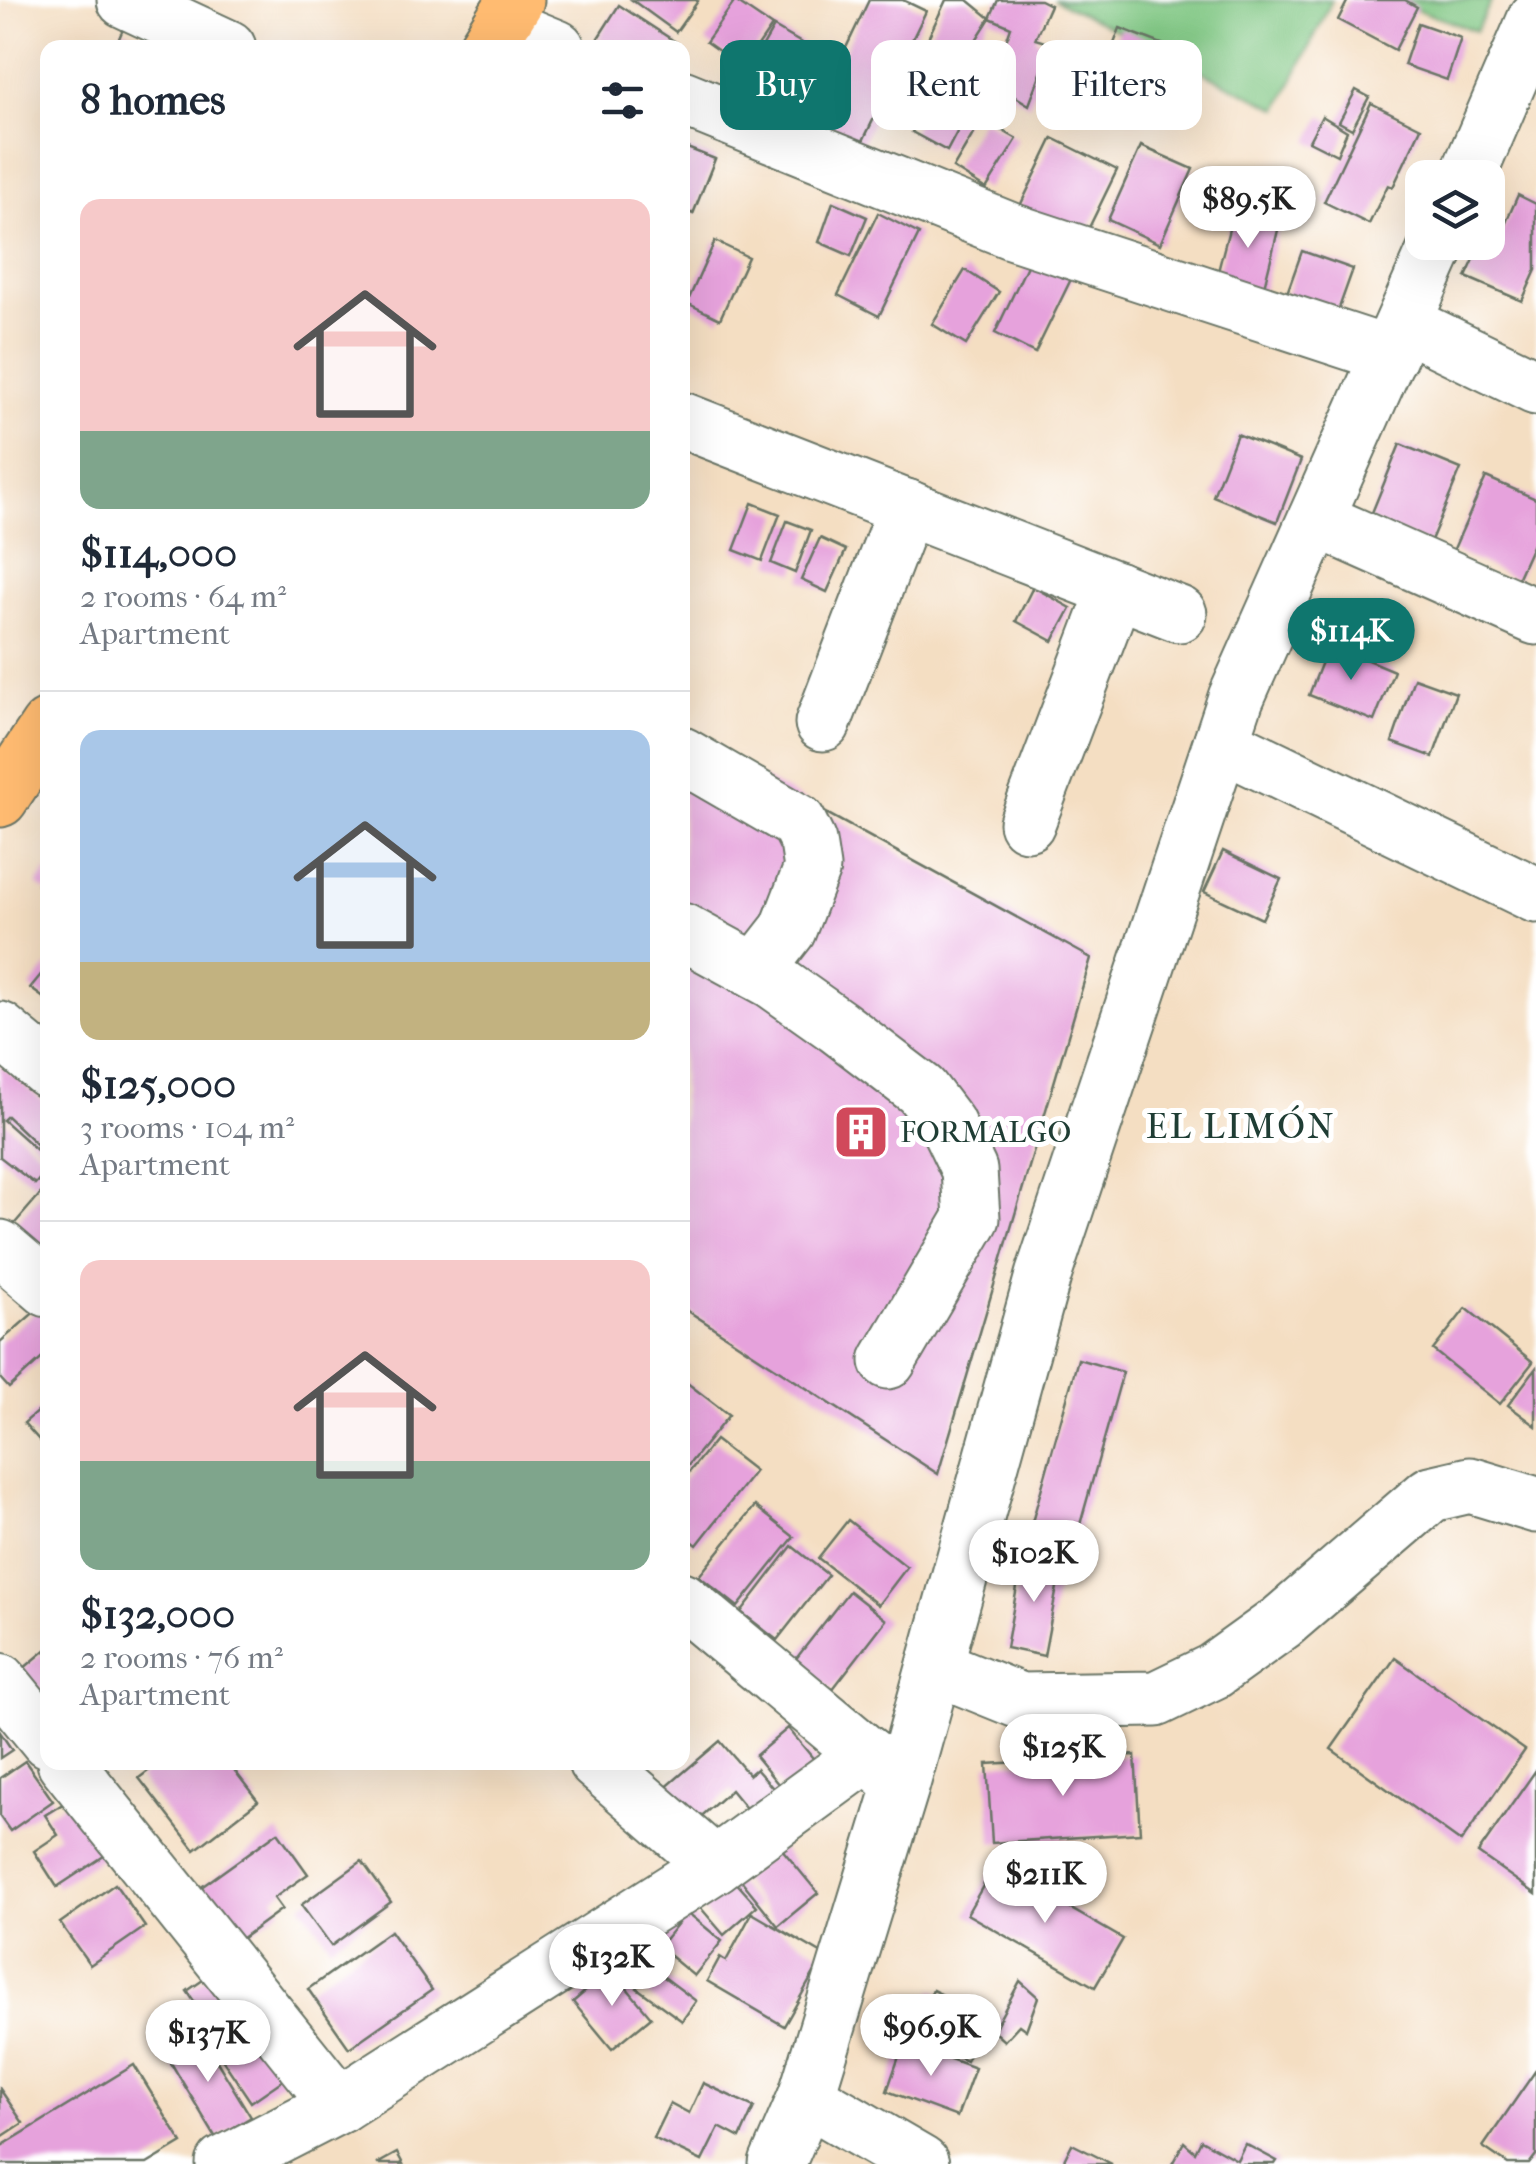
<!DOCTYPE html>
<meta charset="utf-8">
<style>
:root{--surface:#fff;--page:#f6f6f7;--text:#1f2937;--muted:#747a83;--line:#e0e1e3;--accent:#0f766e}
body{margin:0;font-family:"IM FELL French Canon",serif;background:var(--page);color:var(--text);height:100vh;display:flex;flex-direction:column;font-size:38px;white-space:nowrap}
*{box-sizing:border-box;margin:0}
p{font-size:32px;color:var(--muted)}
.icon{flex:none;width:55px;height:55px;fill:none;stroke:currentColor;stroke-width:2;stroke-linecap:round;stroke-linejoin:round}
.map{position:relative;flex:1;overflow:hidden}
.details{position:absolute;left:40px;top:40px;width:650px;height:1730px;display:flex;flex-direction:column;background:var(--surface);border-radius:20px;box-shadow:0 10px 40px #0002}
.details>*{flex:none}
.banner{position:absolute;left:720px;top:40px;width:665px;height:90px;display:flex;gap:20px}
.controls{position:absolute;left:1405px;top:160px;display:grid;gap:20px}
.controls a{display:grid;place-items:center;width:100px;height:100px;border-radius:20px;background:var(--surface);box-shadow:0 10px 40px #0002;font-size:50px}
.price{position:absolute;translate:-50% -85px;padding:0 22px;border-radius:35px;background:#fff;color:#222;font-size:32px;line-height:65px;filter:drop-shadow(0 2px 5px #0008)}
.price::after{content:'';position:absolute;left:50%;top:60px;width:30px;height:22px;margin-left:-15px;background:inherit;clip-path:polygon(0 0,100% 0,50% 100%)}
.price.current{background:var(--accent);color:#fff}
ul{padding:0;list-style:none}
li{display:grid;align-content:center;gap:20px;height:530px;padding:0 40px}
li+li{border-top:2px solid var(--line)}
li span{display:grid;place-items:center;height:310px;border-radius:20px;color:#555}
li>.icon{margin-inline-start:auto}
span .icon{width:180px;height:180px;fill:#fffc;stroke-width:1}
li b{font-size:42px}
h2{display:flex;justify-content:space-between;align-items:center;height:120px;padding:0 40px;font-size:42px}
.tag{padding:0 35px;border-radius:20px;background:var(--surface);box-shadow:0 10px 40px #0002;font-size:35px;line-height:90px}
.tag.current{background:var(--accent);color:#fff}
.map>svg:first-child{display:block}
.grass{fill:#7fc682;stroke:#4f825b;stroke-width:2.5}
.building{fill:#e6a2dc}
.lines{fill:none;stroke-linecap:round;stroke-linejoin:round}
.minor-casing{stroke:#6a7566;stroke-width:59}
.major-casing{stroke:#6a7566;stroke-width:59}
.minor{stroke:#fff;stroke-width:55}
.major{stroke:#ffbb71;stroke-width:55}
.labels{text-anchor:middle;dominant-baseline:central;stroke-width:10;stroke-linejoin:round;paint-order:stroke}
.poi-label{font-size:30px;fill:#1f3d34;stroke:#fff;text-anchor:start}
.quarter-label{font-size:35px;letter-spacing:2.5px;fill:#1f3d34;stroke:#fff}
</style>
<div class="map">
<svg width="1536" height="2164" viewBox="0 0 1536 2164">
<rect width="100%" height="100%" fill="#fff"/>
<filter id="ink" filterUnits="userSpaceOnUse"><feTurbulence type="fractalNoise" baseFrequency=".01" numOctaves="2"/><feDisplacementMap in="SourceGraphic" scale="20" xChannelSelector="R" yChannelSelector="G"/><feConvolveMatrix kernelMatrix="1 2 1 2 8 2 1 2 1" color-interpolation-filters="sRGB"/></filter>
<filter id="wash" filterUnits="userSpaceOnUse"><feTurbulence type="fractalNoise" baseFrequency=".0048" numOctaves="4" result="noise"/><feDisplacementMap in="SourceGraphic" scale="40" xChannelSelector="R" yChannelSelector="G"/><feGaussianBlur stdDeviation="2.25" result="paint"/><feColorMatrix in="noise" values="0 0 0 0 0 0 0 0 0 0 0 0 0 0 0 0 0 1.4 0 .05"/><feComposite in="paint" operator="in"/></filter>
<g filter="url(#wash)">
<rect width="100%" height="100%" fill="#f4dec2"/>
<g class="grass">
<polygon points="1054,0 1332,0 1279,109"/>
<polygon points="1390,0 1492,0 1476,31"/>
</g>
<g id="blocks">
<g class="building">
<polygon points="632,0 696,0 698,1 676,32"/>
<polygon points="869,0 903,0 926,11 858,151 808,127"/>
<polygon points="946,0 968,0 990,18 955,73 921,53"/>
<polygon points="998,0 1040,0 1050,5 1035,39 1052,44 1029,105 992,82 1011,27 990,18"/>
<polygon points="1348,0 1405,0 1417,7 1395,50 1338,20"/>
<polygon points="735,1 772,26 743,68 706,42"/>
<polygon points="619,5 677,43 674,48 613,48 598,38"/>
<polygon points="1418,23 1461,38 1447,80 1404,65"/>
<polygon points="774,27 829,59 786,132 732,100"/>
<polygon points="1120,28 1167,46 1142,115 1094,96"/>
<polygon points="123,29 165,48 115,48"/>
<polygon points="943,75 977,94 947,151 912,132"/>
<polygon points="1356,90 1369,97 1352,129 1339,122"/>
<polygon points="1371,103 1421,128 1393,187 1388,185 1369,224 1324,202"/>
<polygon points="1322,116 1347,131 1337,155 1309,141"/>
<polygon points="982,119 1017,139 986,189 953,168"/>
<polygon points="1053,138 1117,170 1083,240 1019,208"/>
<polygon points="682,146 715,159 693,214 682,209"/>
<polygon points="1141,146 1193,169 1160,244 1108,220"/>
<polygon points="1518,195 1536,204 1536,270 1522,301 1466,277 1482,242 1488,242 1488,230 1500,236"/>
<polygon points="833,202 867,217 851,256 819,242"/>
<polygon points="1234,210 1280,222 1263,291 1216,279"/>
<polygon points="878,213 919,234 879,316 838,295"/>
<polygon points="715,241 748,257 720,319 687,303"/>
<polygon points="1302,251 1353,269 1333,325 1282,307"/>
<polygon points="1032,255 1073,275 1035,353 995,333"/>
<polygon points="965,270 999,292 966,345 932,324"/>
<polygon points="1237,434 1301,460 1277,522 1213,496"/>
<polygon points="1400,444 1461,469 1429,545 1369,520"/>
<polygon points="1486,477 1536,499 1536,537 1517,579 1453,551"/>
<polygon points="752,503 780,514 762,561 734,550"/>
<polygon points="787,521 811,530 795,573 771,563"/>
<polygon points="820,538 846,550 827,592 801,580"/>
<polygon points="1033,587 1071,608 1053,641 1016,621"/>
<polygon points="1329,644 1394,671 1374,721 1309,695"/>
<polygon points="1414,678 1456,693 1433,757 1392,742"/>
<polygon points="682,734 1091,958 938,1474 682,1307"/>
<polygon points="1223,851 1281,879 1262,919 1204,892"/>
<polygon points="48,869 48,892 37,885"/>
<polygon points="48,966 48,1001 30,988"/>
<polygon points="0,1065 48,1105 48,1155 7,1116 3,1120 48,1160 48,1169 35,1184 0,1157"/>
<polygon points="48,1185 48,1260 10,1229"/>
<polygon points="39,1308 48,1318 48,1353 9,1388 0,1378 0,1342"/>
<polygon points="1466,1308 1533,1362 1500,1404 1433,1350"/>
<polygon points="1078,1359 1123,1372 1072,1553 1027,1540"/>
<polygon points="1536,1368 1536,1426 1508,1405"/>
<polygon points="682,1379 729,1415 682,1473"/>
<polygon points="48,1402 48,1450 24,1423"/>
<polygon points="715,1440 755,1471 697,1545 682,1533 682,1481"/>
<polygon points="755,1506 794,1537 738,1607 699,1576"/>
<polygon points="848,1520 907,1567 878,1605 818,1558"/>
<polygon points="792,1546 828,1575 777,1640 741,1612"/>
<polygon points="1023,1554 1062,1561 1044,1656 1006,1648"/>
<polygon points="849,1591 886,1620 832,1690 795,1660"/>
<polygon points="48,1648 48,1699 23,1669"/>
<polygon points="1395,1658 1525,1750 1461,1842 1331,1749"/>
<polygon points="788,1728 817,1763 784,1791 755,1756"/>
<polygon points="0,1732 12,1750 0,1758"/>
<polygon points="720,1741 749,1775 756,1769 780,1796 754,1818 731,1790 687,1829 657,1795"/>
<polygon points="1135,1755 1140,1833 992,1843 987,1764"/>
<polygon points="25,1761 53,1801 10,1831 0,1817 0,1778"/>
<polygon points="160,1762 228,1762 258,1801 195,1850 139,1778"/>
<polygon points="1536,1770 1536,1894 1478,1853"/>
<polygon points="71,1799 107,1854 57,1887 34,1851 58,1835 45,1815"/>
<polygon points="278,1832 308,1874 274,1898 282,1909 238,1941 200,1888"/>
<polygon points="781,1848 818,1893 778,1926 741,1880"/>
<polygon points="362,1861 391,1902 331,1946 301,1905"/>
<polygon points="995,1865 1123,1939 1095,1987 967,1914"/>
<polygon points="733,1879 757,1906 724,1935 700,1907"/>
<polygon points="115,1884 145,1927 90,1965 60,1923"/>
<polygon points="687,1912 722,1941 694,1976 659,1947"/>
<polygon points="752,1913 824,1955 784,2026 707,1981 720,1957 726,1961"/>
<polygon points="390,1931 432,1990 349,2048 308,1989"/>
<polygon points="652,1968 696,2001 682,2021 637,1988"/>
<polygon points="219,1969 241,2001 209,2023 187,1991"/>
<polygon points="611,1969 651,2017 612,2049 573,2002"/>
<polygon points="1020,1981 1038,1997 1026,2030 1019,2025 1004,2041 993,2031"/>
<polygon points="933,1990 988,2017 966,2061 912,2034"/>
<polygon points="199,2032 251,2117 216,2138 165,2053"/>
<polygon points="251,2034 283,2080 251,2102 220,2056"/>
<polygon points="904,2042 975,2068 957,2117 887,2091"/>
<polygon points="134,2065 182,2143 147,2164 0,2164 0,2147"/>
<polygon points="1536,2070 1536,2155 1529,2164 1508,2164 1483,2147"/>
<polygon points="703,2083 754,2107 740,2138 719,2127 702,2161 653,2138 670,2103 689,2113"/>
<polygon points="0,2089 23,2123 0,2138"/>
<polygon points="1201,2140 1237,2160 1245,2144 1277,2161 1275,2164 1172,2164 1184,2142 1195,2152"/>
<polygon points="1072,2144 1112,2164 1062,2164"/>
<polygon points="397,2153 403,2164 377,2164"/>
</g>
</g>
</g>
<g filter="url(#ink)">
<use href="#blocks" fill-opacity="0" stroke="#6a7566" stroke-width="2.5"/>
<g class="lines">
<g class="minor-casing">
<g id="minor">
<polyline points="125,0 228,48"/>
<polyline points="501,25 557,48"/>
<polyline points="682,98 1011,231 1390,355"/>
<polyline points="1467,178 1536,18"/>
<polyline points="1404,323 1536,387"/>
<polyline points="682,420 1179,614"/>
<polyline points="1316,519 1536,617"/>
<polyline points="823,723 906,507"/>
<polyline points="1221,743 1536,895"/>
<polyline points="682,755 798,822 808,842 812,868 788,930 756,971"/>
<polyline points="1027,823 1116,589"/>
<polyline points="682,931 772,980 837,1026 921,1090 947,1124 969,1170 972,1218 888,1361"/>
<polyline points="0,1030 48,1070"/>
<polyline points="0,1248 48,1289"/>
<polyline points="682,1600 895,1778"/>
<polyline points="936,1667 1020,1701 1156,1699 1214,1671 1282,1622 1431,1494 1470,1485 1536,1505"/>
<polyline points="0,1681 48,1740"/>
<polyline points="65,1762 339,2105"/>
<polyline points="596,1762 715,1865"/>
<polyline points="806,2097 921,2164"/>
<polyline points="224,2164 339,2105 715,1865 867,1754"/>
<polyline points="777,2164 806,2097 902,1784 1043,1276 1236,698 1439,242"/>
</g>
</g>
<g class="major-casing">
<g id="major">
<polyline points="486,48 516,0"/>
<polyline points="0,799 48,727"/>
</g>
</g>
<use href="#minor" class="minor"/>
<use href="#major" class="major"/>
</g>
</g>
<defs>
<g id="building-square" transform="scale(2.875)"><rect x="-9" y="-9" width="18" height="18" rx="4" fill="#d1495b" stroke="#fff"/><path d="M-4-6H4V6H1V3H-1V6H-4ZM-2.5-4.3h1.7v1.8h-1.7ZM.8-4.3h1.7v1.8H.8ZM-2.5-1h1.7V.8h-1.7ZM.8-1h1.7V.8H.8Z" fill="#fff"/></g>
</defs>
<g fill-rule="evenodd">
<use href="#building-square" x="861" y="1132"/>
</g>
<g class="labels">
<g class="poi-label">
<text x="900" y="1132">FORMALGO</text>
</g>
<g class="quarter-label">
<text x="1241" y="1126">EL LIMÓN</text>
</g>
</g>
</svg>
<div class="controls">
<a><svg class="icon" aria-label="layers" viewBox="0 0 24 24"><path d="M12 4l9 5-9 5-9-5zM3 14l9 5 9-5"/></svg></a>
</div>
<b class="price" style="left:1248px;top:251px">$89.5K</b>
<b class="price current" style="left:1351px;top:683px">$114K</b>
<b class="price" style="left:1034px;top:1605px">$102K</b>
<b class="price" style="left:1063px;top:1799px">$125K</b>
<b class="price" style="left:1045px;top:1926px">$211K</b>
<b class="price" style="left:612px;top:2009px">$132K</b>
<b class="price" style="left:931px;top:2079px">$96.9K</b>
<b class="price" style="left:208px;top:2085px">$137K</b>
<div class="banner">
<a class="tag current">Buy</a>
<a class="tag">Rent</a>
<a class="tag">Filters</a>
</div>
<section class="details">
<h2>8 homes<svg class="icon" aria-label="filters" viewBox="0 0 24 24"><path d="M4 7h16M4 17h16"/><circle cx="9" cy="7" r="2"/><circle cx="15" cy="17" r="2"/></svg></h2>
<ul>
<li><span style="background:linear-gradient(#f6c9c9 75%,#7fa58c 0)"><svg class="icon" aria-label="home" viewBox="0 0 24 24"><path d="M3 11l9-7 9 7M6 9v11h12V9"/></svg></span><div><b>$114,000</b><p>2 rooms · 64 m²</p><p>Apartment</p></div></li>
<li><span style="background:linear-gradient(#a9c7e8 75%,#c2b280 0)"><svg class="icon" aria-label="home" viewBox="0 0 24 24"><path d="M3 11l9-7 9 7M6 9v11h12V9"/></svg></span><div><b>$125,000</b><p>3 rooms · 104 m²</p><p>Apartment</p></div></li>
<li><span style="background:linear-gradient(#f6c9c9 65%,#7fa58c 0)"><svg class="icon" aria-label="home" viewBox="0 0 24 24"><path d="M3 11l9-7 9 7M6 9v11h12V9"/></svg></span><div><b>$132,000</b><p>2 rooms · 76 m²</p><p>Apartment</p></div></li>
</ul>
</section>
</div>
